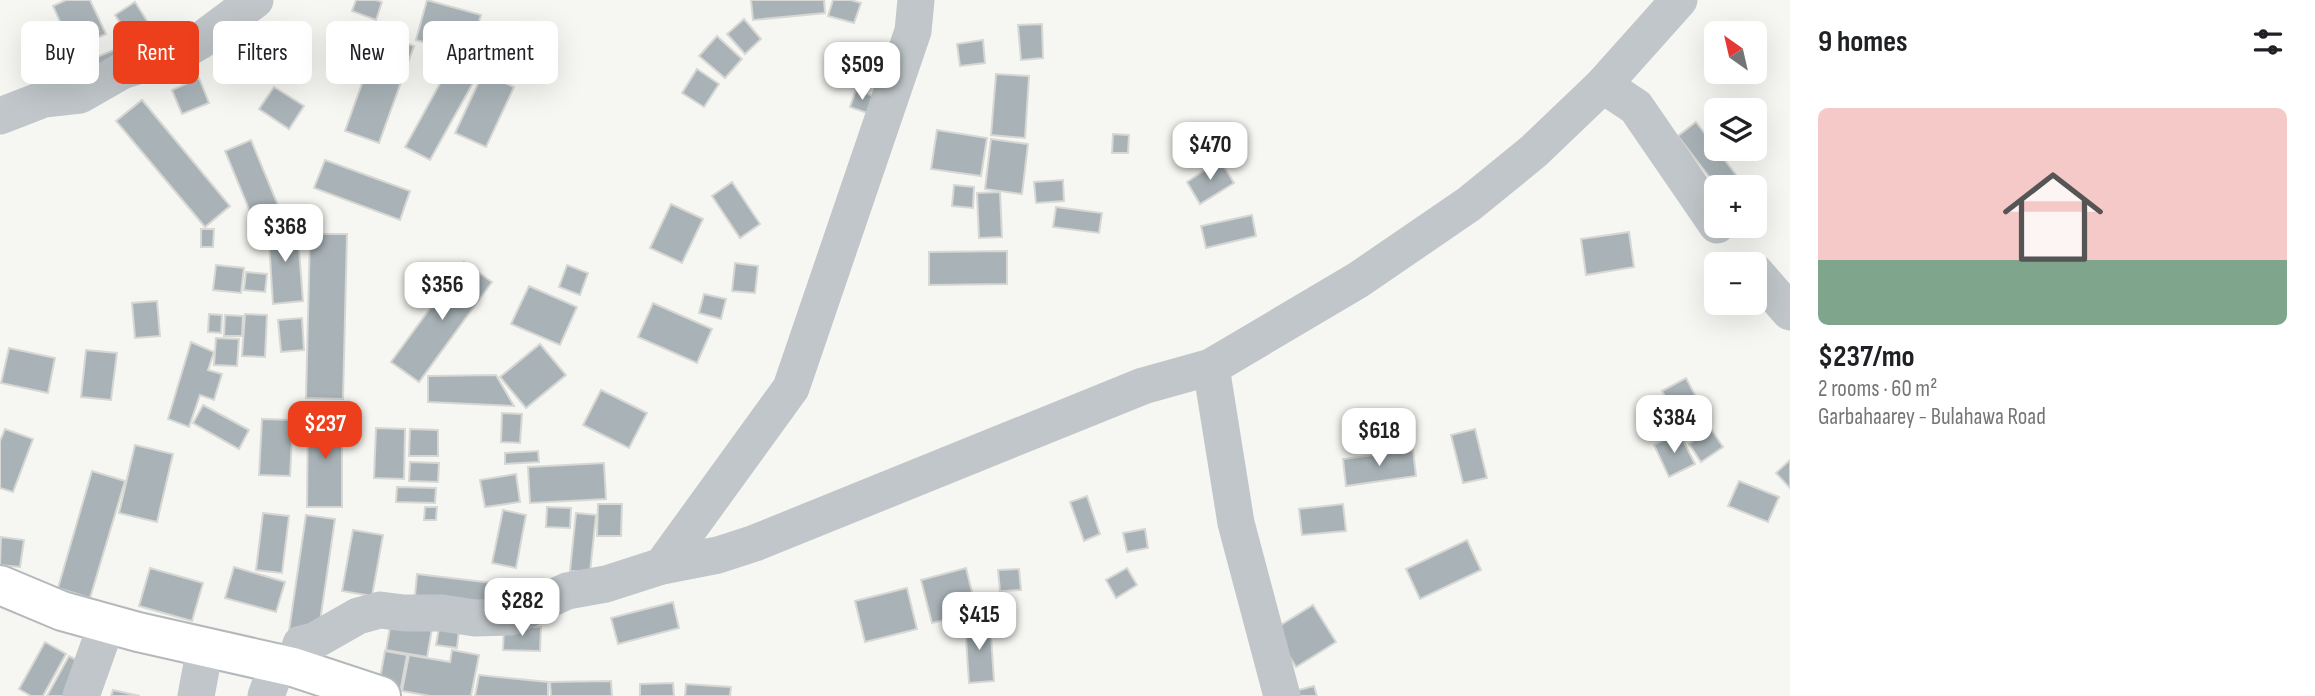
<!DOCTYPE html>
<meta charset="utf-8">
<style>
:root{--surface:#fff;--page:#f2f2f2;--text:#202124;--muted:#757577;--line:#e0e0e0;--accent:#ed3f1b}
body{margin:0;font-family:"Sofia Sans Condensed",sans-serif;background:var(--page);color:var(--text);height:100vh;display:flex;flex-direction:column;font-size:26px;white-space:nowrap}
*{box-sizing:border-box;margin:0}
p{font-size:23px;color:var(--muted)}
.icon{flex:none;width:38px;height:38px;fill:none;stroke:currentColor;stroke-width:2;stroke-linecap:round;stroke-linejoin:round}
.map{position:relative;flex:1;overflow:hidden}
.panel{display:flex;flex-direction:column;background:var(--surface);width:525px}
.panel>*{flex:none}
.banner{position:absolute;left:21px;top:21px;width:665px;height:63px;display:flex;gap:14px}
.needle{width:46px;rotate:326deg}
.controls{position:absolute;left:1704px;top:21px;display:grid;gap:14px}
.controls a{display:grid;place-items:center;width:63px;height:63px;border-radius:10px;background:var(--surface);box-shadow:0 7px 28px #0002;font-size:35px}
.price{position:absolute;translate:-50% -60px;padding:0 16px;border-radius:14px;background:#fff;color:#222;font-size:23px;line-height:46px;filter:drop-shadow(0 2px 4px #0008)}
.price::after{content:'';position:absolute;left:50%;top:42px;width:21px;height:16px;margin-left:-10px;background:inherit;clip-path:polygon(0 0,100% 0,50% 100%)}
.price.selected{background:var(--accent);color:#fff}
ul{padding:0;list-style:none}
li{display:grid;align-content:center;gap:14px;height:371px;padding:0 28px}
li+li{border-top:2px solid var(--line)}
li span{display:grid;place-items:center;height:217px;border-radius:10px;color:#555}
li>.icon{margin-inline-start:auto}
span .icon{width:126px;height:126px;fill:#fffc;stroke-width:1}
li b{font-size:30px}
h2{display:flex;justify-content:space-between;align-items:center;height:84px;padding:0 28px;font-size:30px}
.chip{padding:0 24px;border-radius:10px;background:var(--surface);box-shadow:0 7px 28px #0002;font-size:24px;line-height:63px}
.chip.selected{background:var(--accent);color:#fff}
main{display:flex;flex:1;min-height:0}
.map>svg:first-child{display:block}
.building{fill:#a9b3b7;stroke:#d7d7d4;stroke-width:2}
.lines{fill:none;stroke-linecap:round;stroke-linejoin:round}
.major-casing{stroke:#b4b9bc;stroke-width:42}
.minor{stroke:#c0c6c9;stroke-width:37}
.major{stroke:#fff;stroke-width:38}
</style>
<main>
<div class="map">
<svg width="1790" height="696" viewBox="0 0 1790 696">
<rect width="100%" height="100%" fill="#f6f6f2"/>
<g class="building">
<polygon points="66,0 90,0 106,34 90,41 97,57 114,50 123,68 88,84 53,6"/>
<polygon points="356,0 376,0 382,2 376,20 352,11"/>
<polygon points="427,0 481,15 469,55 416,40"/>
<polygon points="751,0 824,0 825,13 753,20"/>
<polygon points="833,0 851,0 861,3 854,23 828,16"/>
<polygon points="135,2 154,32 135,45 115,15"/>
<polygon points="744,19 761,39 745,54 727,34"/>
<polygon points="1042,24 1043,58 1021,60 1018,25"/>
<polygon points="380,33 414,46 379,143 345,131"/>
<polygon points="717,36 742,59 725,78 699,56"/>
<polygon points="983,40 985,63 960,66 957,44"/>
<polygon points="454,58 479,72 430,160 405,147"/>
<polygon points="697,69 719,84 704,107 682,93"/>
<polygon points="483,73 514,87 486,147 455,133"/>
<polygon points="996,74 1029,76 1025,138 991,135"/>
<polygon points="199,78 209,103 182,114 172,90"/>
<polygon points="274,87 304,106 289,129 259,109"/>
<polygon points="856,90 873,96 867,113 850,107"/>
<polygon points="142,100 230,206 205,227 116,121"/>
<polygon points="1696,122 1736,175 1720,187 1717,187 1678,136"/>
<polygon points="937,130 987,138 981,176 931,169"/>
<polygon points="1113,134 1129,135 1128,153 1112,153"/>
<polygon points="991,139 1028,144 1022,194 985,189"/>
<polygon points="251,140 282,215 256,226 225,151"/>
<polygon points="325,160 410,191 400,220 314,188"/>
<polygon points="1220,160 1234,183 1200,204 1187,182"/>
<polygon points="1063,180 1064,201 1036,203 1034,182"/>
<polygon points="732,182 760,224 740,238 712,196"/>
<polygon points="954,185 974,187 973,208 952,206"/>
<polygon points="1000,192 1002,237 979,238 977,193"/>
<polygon points="671,204 703,219 682,263 650,248"/>
<polygon points="1056,207 1102,213 1099,233 1053,227"/>
<polygon points="1252,215 1256,236 1206,248 1201,226"/>
<polygon points="297,224 303,301 273,304 268,227"/>
<polygon points="201,229 214,229 213,247 201,247"/>
<polygon points="1629,232 1634,267 1586,275 1581,239"/>
<polygon points="310,234 347,234 343,399 306,398"/>
<polygon points="1007,251 1007,284 929,285 929,252"/>
<polygon points="464,262 492,282 419,382 391,362"/>
<polygon points="735,263 758,266 755,293 732,291"/>
<polygon points="216,265 244,268 241,293 213,290"/>
<polygon points="567,265 588,273 580,295 559,287"/>
<polygon points="246,272 267,274 265,292 244,290"/>
<polygon points="529,286 577,307 560,345 511,324"/>
<polygon points="704,294 726,299 721,319 699,313"/>
<polygon points="157,301 160,336 135,338 132,303"/>
<polygon points="653,303 712,329 697,363 638,337"/>
<polygon points="209,314 222,315 221,333 208,332"/>
<polygon points="245,314 267,315 265,357 242,356"/>
<polygon points="225,315 243,316 242,336 224,336"/>
<polygon points="302,318 304,350 281,352 278,320"/>
<polygon points="216,338 239,339 237,366 214,365"/>
<polygon points="191,342 214,352 208,370 222,374 214,400 200,395 189,427 168,419"/>
<polygon points="540,344 566,375 526,408 500,377"/>
<polygon points="9,348 55,358 48,393 1,383"/>
<polygon points="86,350 117,353 111,400 81,397"/>
<polygon points="496,375 514,406 428,402 428,376"/>
<polygon points="1686,378 1695,395 1672,408 1662,391"/>
<polygon points="601,390 647,413 629,448 583,425"/>
<polygon points="203,405 249,430 239,449 193,423"/>
<polygon points="502,413 522,414 520,443 501,442"/>
<polygon points="308,415 342,415 342,507 307,507"/>
<polygon points="262,419 293,420 290,476 259,475"/>
<polygon points="376,428 405,429 404,479 374,478"/>
<polygon points="5,429 33,439 13,492 0,488 0,441"/>
<polygon points="410,429 438,430 438,456 409,456"/>
<polygon points="1475,429 1487,478 1463,483 1451,435"/>
<polygon points="1711,429 1723,447 1701,462 1689,444"/>
<polygon points="1679,432 1695,464 1669,477 1654,445"/>
<polygon points="135,445 173,454 157,522 119,513"/>
<polygon points="1413,450 1416,476 1346,486 1343,459"/>
<polygon points="538,451 539,462 505,464 505,453"/>
<polygon points="1790,460 1790,488 1776,473"/>
<polygon points="410,462 439,463 438,482 409,481"/>
<polygon points="604,463 606,499 530,503 528,467"/>
<polygon points="92,471 125,481 90,598 58,588"/>
<polygon points="516,474 520,502 485,507 480,480"/>
<polygon points="1739,481 1779,497 1768,522 1728,506"/>
<polygon points="397,487 436,488 435,503 396,502"/>
<polygon points="1087,496 1100,534 1084,541 1070,502"/>
<polygon points="598,504 622,504 621,536 597,536"/>
<polygon points="1343,504 1346,531 1302,535 1299,509"/>
<polygon points="425,507 437,507 436,520 424,520"/>
<polygon points="547,507 571,508 570,528 546,527"/>
<polygon points="503,510 526,515 516,568 492,563"/>
<polygon points="263,513 289,516 282,573 256,570"/>
<polygon points="576,513 596,515 590,572 570,571"/>
<polygon points="306,515 335,519 318,635 289,631"/>
<polygon points="1145,529 1148,548 1127,552 1123,533"/>
<polygon points="353,530 383,535 372,596 342,591"/>
<polygon points="1,537 24,540 20,567 0,565"/>
<polygon points="1467,540 1481,570 1420,599 1406,569"/>
<polygon points="234,567 285,582 276,612 225,598"/>
<polygon points="150,568 203,583 192,621 139,606"/>
<polygon points="966,568 977,612 932,623 921,580"/>
<polygon points="1127,568 1137,585 1116,598 1106,580"/>
<polygon points="1019,569 1021,590 1000,591 998,570"/>
<polygon points="417,574 509,585 506,616 414,606"/>
<polygon points="907,588 917,629 865,642 855,601"/>
<polygon points="673,602 679,628 618,644 611,618"/>
<polygon points="1313,605 1336,642 1296,667 1273,630"/>
<polygon points="990,621 994,681 969,683 965,623"/>
<polygon points="391,622 432,629 427,657 386,650"/>
<polygon points="504,626 541,627 540,651 503,650"/>
<polygon points="439,628 459,630 457,648 436,645"/>
<polygon points="45,642 66,654 43,696 31,696 19,689"/>
<polygon points="452,650 479,655 471,696 430,696 402,691 409,655 450,662"/>
<polygon points="385,651 407,655 400,693 378,689"/>
<polygon points="69,656 90,667 74,696 47,696"/>
<polygon points="479,675 548,682 548,696 475,696"/>
<polygon points="611,681 612,696 551,696 550,682"/>
<polygon points="673,683 674,696 640,696 640,684"/>
<polygon points="686,684 731,687 730,696 685,696"/>
<polygon points="1314,686 1317,696 1292,696 1291,692"/>
<polygon points="113,690 140,696 111,696"/>
</g>
<g class="lines">
<g class="major-casing">
<polyline id="major" points="0,585 62,611 138,632 293,667 381,696"/>
</g>
<g class="minor">
<polyline points="1603,85 1636,107 1717,225"/>
<polyline points="0,116 44,99 80,95 122,71 181,52 200,41 255,0"/>
<polyline points="1755,272 1790,312"/>
<polyline points="1211,367 1236,523 1282,696"/>
<polyline points="662,566 791,388 913,31 916,0"/>
<polyline points="293,667 301,644 314,641 358,616 380,610 404,613 442,613 475,618 511,617 567,591 606,584 662,566 718,555 755,543 1143,386 1211,367 1358,280 1469,204 1534,151 1603,85 1679,0"/>
<polyline points="81,696 107,623"/>
<polyline points="196,696 205,648"/>
<polyline points="266,696 278,663"/>
</g>
<use href="#major" class="major"/>
</g>
</svg>
<div class="controls">
<a><svg class="needle" viewBox="-14 -14 28 28"><path d="M0-13l5 13h-10z" fill="#e53935"/><path d="M0 13l5-13h-10z" fill="#757577"/></svg></a>
<a><svg class="icon" aria-label="layers" viewBox="0 0 24 24"><path d="M12 4l9 5-9 5-9-5zM3 14l9 5 9-5"/></svg></a>
<a>+</a>
<a>−</a>
</div>
<b class="price" style="left:862px;top:102px">$509</b>
<b class="price" style="left:1210px;top:182px">$470</b>
<b class="price" style="left:285px;top:264px">$368</b>
<b class="price" style="left:442px;top:322px">$356</b>
<b class="price" style="left:1674px;top:455px">$384</b>
<b class="price selected" style="left:325px;top:461px">$237</b>
<b class="price" style="left:1379px;top:468px">$618</b>
<b class="price" style="left:522px;top:638px">$282</b>
<b class="price" style="left:979px;top:652px">$415</b>
<div class="banner">
<a class="chip">Buy</a>
<a class="chip selected">Rent</a>
<a class="chip">Filters</a>
<a class="chip">New</a>
<a class="chip">Apartment</a>
</div>
</div>
<section class="panel">
<h2>9 homes<svg class="icon" aria-label="filters" viewBox="0 0 24 24"><path d="M4 7h16M4 17h16"/><circle cx="9" cy="7" r="2"/><circle cx="15" cy="17" r="2"/></svg></h2>
<ul>
<li><span style="background:linear-gradient(#f6c9c9 70%,#7fa58c 0)"><svg class="icon" aria-label="home" viewBox="0 0 24 24"><path d="M3 11l9-7 9 7M6 9v11h12V9"/></svg></span><div><b>$237/mo</b><p>2 rooms · 60 m²</p><p>Garbahaarey - Bulahawa Road</p></div></li>
</ul>
</section>
</main>
